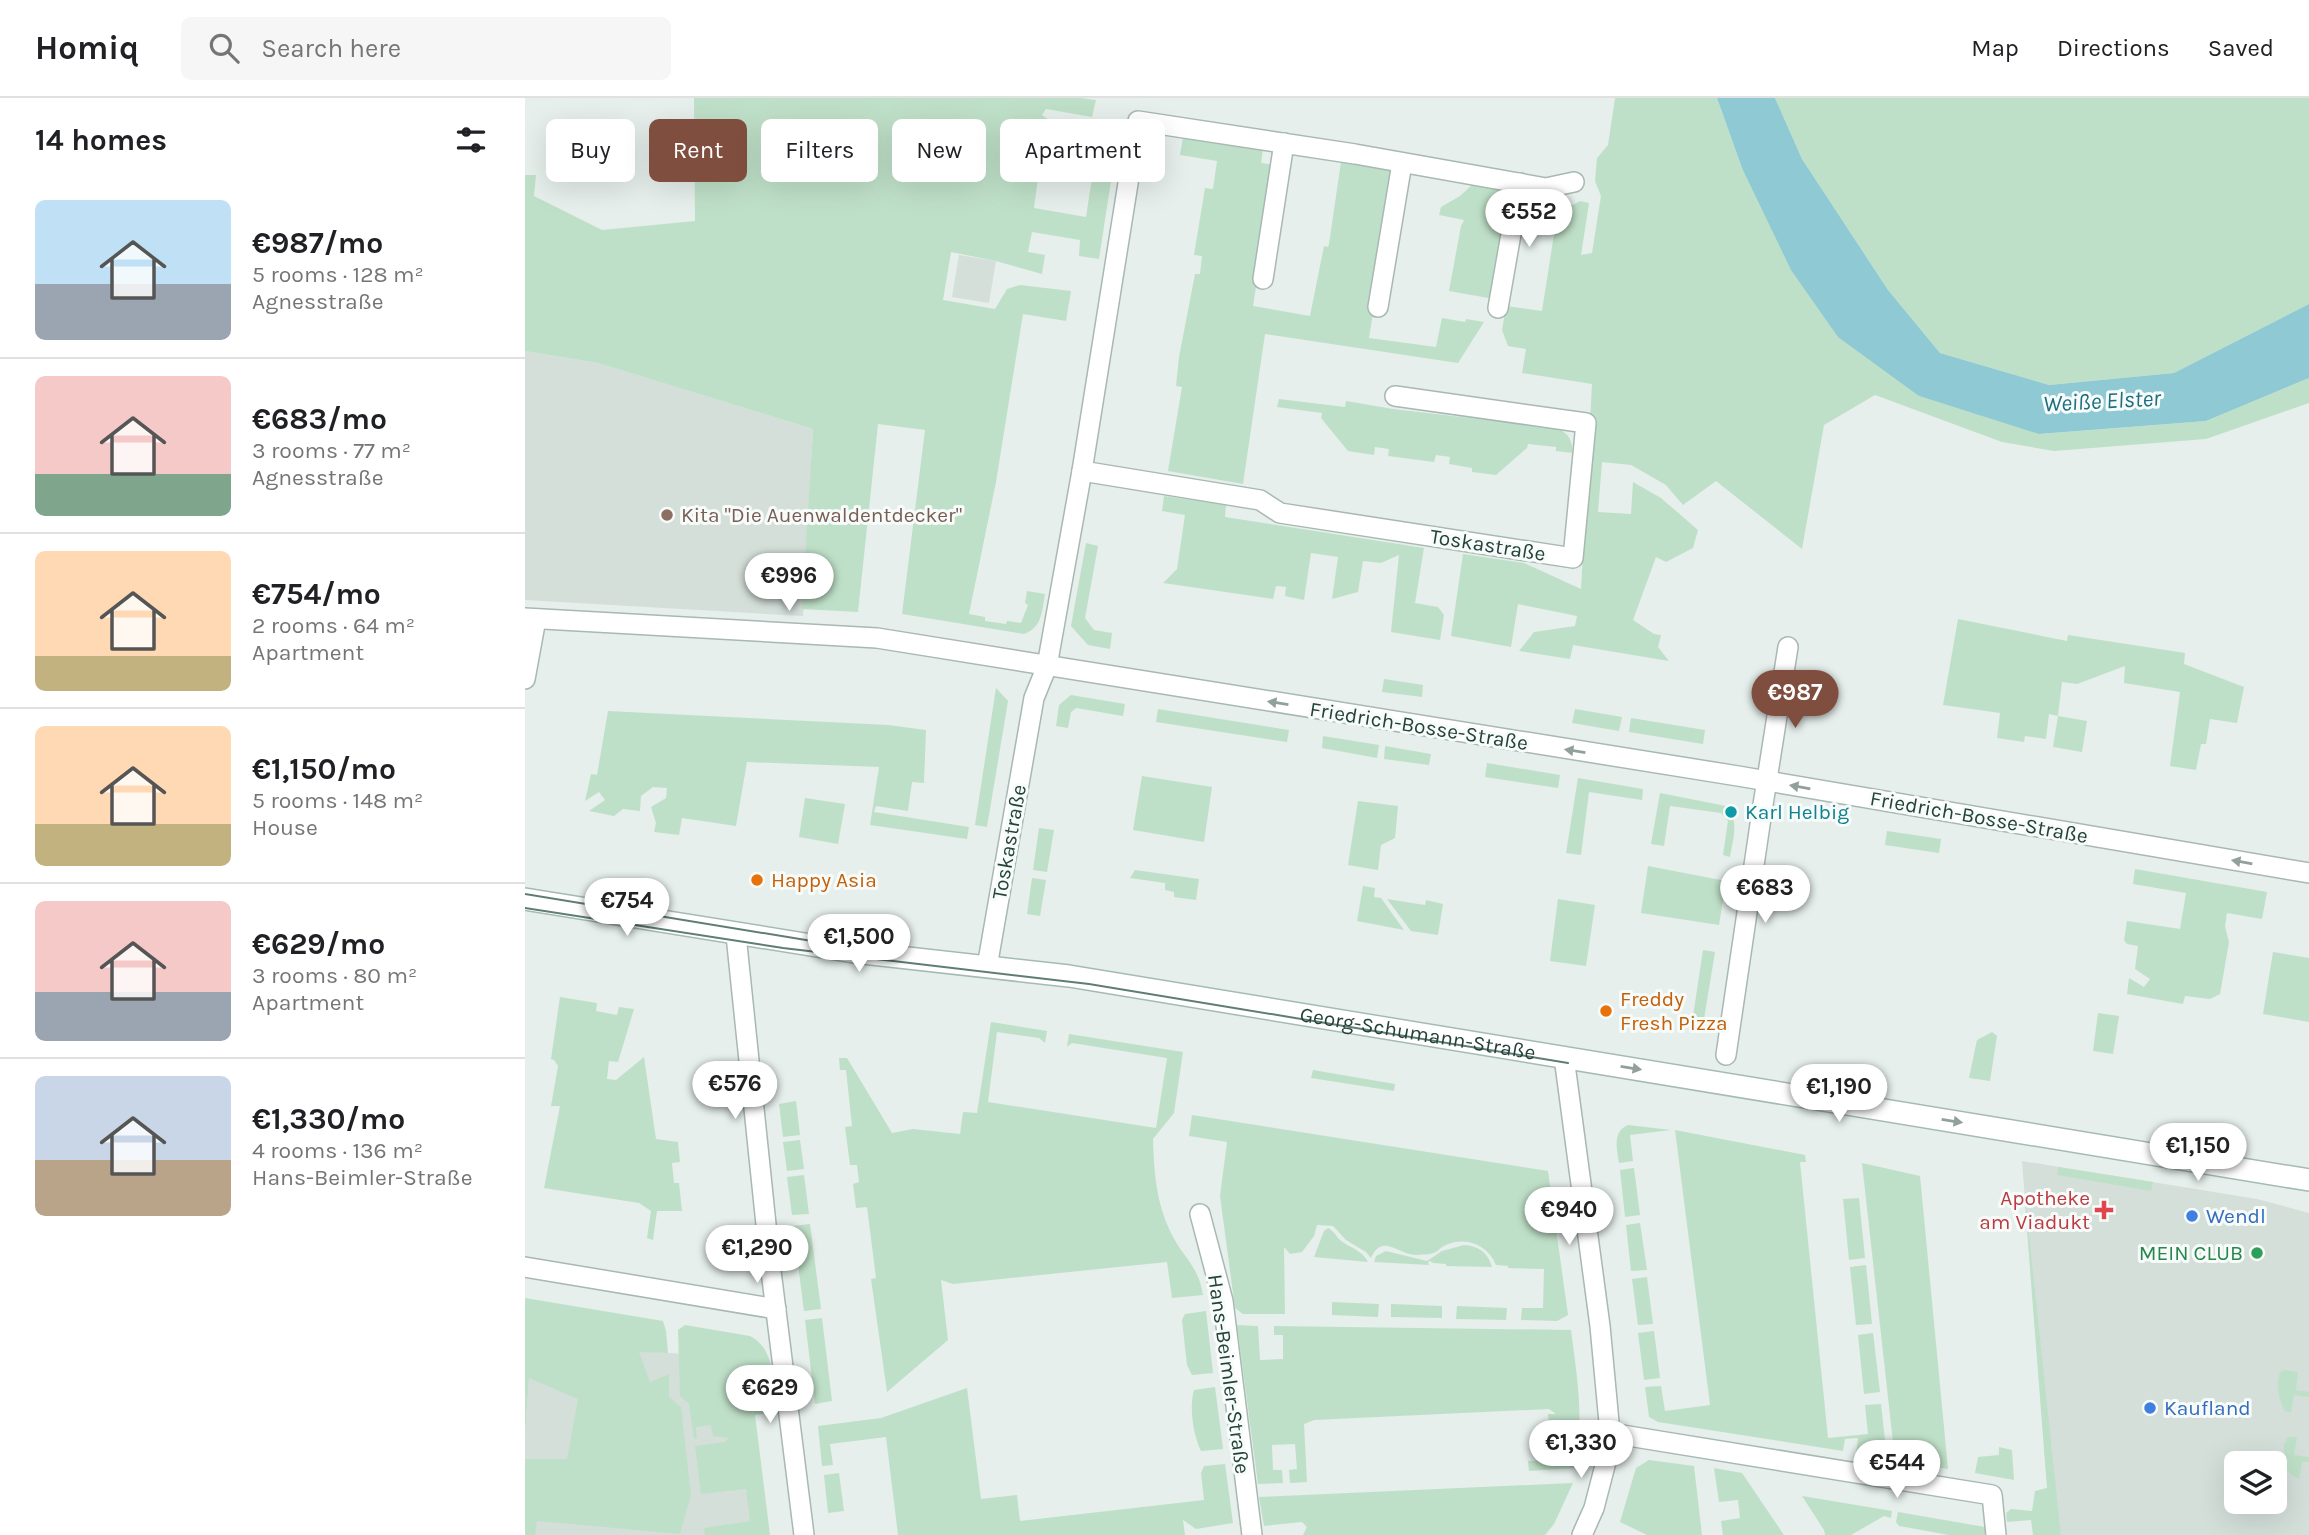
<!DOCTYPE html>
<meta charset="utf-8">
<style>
:root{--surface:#fff;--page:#f6f6f6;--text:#202124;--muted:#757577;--line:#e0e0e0;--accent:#7f4e3f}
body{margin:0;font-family:Karla,sans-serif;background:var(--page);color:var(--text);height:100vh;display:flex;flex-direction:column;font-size:26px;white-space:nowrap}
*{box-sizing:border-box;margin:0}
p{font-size:23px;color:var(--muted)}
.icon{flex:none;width:38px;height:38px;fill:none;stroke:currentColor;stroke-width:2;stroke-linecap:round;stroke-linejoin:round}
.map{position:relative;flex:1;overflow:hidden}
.sheet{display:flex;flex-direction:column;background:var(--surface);width:525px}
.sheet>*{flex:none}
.banner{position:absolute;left:21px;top:21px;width:665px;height:63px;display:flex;gap:14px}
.buttons{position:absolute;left:1699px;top:1353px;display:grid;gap:14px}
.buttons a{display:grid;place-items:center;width:63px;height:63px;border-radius:10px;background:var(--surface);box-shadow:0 7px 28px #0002;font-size:35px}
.price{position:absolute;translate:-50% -60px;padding:0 16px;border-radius:24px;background:#fff;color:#222;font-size:23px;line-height:46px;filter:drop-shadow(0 2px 4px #0008)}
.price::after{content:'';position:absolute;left:50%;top:42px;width:21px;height:16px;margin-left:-10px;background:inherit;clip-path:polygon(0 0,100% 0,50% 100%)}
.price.selected{background:var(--accent);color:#fff}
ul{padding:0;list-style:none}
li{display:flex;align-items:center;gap:21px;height:175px;padding:0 35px}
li+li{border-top:2px solid var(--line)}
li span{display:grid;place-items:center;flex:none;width:196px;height:140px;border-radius:10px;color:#555}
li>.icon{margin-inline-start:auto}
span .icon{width:84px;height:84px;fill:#fffc;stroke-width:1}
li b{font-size:30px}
h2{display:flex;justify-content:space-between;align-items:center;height:84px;padding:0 35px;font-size:30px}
.chip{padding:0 24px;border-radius:10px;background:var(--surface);box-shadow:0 7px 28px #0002;font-size:24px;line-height:63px}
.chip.selected{background:var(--accent);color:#fff}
header{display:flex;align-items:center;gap:42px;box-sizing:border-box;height:98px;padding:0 35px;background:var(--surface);border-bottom:2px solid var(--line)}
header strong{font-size:33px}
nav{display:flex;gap:38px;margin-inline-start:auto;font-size:24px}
.search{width:490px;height:63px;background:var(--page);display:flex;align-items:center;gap:18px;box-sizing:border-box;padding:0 24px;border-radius:10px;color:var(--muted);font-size:26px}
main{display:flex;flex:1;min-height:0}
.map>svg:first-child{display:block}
.built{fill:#d4dfda;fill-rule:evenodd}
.green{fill:#bfe0c8}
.water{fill:#8ec9d4}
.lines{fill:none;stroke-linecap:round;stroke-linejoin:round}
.minor-casing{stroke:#a8b8b2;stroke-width:22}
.secondary-casing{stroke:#a4bbb3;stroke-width:24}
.minor{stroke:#fff;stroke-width:19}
.secondary{stroke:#fff;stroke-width:21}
.tram{stroke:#5f7d75;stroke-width:2}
.oneway{fill:#92a09c}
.education-dot{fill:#8d6e63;stroke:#f7fbf9;stroke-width:2.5}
.culture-dot{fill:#0f9aa8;stroke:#f7fbf9;stroke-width:2.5}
.food-dot{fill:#e8710a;stroke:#f7fbf9;stroke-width:2.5}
.health-dot{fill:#e0444e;stroke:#f7fbf9;stroke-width:2.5}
.shop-dot{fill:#3f7fe0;stroke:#f7fbf9;stroke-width:2.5}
.leisure-dot{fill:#2e9e5b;stroke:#f7fbf9;stroke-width:2.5}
.labels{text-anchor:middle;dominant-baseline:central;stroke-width:6;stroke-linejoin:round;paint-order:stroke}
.education-label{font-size:21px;fill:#785e54;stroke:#f7fbf9;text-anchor:start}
.street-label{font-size:21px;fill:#24423a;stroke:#f7fbf9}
.culture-label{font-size:21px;fill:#0d838f;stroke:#f7fbf9;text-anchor:start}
.food-label{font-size:21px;fill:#c56008;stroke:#f7fbf9;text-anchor:start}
.health-label{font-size:21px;fill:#be3a42;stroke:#f7fbf9;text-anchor:end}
.shop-label{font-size:21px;fill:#366cbe;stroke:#f7fbf9;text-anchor:start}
.leisure-label{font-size:21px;fill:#27864d;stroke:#f7fbf9;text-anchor:end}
.water-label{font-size:23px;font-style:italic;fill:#1c6f80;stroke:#f7fbf9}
</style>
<header>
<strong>Homiq</strong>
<div class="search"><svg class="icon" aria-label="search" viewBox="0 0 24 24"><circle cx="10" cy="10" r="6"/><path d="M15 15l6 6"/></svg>Search here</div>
<nav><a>Map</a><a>Directions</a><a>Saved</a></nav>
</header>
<main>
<section class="sheet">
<h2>14 homes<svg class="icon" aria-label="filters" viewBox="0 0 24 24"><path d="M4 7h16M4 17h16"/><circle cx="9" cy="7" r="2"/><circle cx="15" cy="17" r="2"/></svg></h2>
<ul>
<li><span style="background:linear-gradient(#bfe0f5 60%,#9aa5b1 0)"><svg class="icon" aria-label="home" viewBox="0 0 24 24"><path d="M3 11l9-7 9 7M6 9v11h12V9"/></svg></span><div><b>€987/mo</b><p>5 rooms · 128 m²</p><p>Agnesstraße</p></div></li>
<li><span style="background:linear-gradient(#f6c9c9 70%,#7fa58c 0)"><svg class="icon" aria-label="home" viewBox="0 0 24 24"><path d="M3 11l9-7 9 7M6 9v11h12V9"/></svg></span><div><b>€683/mo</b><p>3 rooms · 77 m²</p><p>Agnesstraße</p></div></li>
<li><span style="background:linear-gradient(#ffd9b3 75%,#c2b280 0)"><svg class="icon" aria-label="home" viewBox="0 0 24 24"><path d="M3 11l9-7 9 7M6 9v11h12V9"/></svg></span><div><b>€754/mo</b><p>2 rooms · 64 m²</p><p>Apartment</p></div></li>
<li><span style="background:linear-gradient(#ffd9b3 70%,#c2b280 0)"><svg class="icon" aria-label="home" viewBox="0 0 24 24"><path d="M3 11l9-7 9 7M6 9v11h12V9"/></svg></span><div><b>€1,150/mo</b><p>5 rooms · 148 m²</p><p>House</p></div></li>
<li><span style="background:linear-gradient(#f6c9c9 65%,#9aa5b1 0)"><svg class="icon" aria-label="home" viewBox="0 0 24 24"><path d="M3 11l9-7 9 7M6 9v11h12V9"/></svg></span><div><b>€629/mo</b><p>3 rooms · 80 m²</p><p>Apartment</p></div></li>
<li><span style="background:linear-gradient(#c9d6e8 60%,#b9a48a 0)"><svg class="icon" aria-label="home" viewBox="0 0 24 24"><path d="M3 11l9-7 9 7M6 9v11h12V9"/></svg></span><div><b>€1,330/mo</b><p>4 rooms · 136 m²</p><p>Hans-Beimler-Straße</p></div></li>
</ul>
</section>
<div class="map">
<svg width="1784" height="1437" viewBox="0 0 1784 1437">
<rect width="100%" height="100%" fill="#e6efeb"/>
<g class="built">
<polygon points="434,157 471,163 464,205 427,199"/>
<polygon points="0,253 73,265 288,331 278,518 0,502"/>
<path d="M1497,1063L1732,1101L1784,1115V1437H1526ZM1712,1365H1750V1404H1712Z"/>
<polygon points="6,1245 214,1260 235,1437 0,1437 0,1339"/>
</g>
<g class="green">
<path d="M169,0H556L571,2L567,19L521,11L517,17L524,22L519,55L555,61L560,36L593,40L588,72L526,62L525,73L514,72L509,110L561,119L567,80L586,83L574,161L554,158L555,142L507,134L503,154L520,157L517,176L471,163L426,154L418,202L470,211L482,191L495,187L546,193L541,223L498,216L471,384L444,516L460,519V523L481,526L482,523L496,525L503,507L500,505L502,493L520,496C517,513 517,530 499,536L377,516L400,332L353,326L333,514L277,511L288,331L73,265L0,253V77H11L9,98L77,132L170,123Z"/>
<polygon points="1090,0 1192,0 1217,70 1394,298 1515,336 1681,323 1784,280 1784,305 1681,341 1529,353 1477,344 1350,297 1299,327 1277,451 1191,383 1158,407 1141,387 1106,367 1077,364 1073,414 1106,416 1108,384 1136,400 1173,432 1168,450 1141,464 1131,459 1108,522 1129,536 1136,537 1133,549 1144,563 1048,547 1045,561 994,553 1009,534 1050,528 1052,518 993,506 986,549 926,538 938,456 999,465 1056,491 1067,286 997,275 1001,251 983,248 977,232 981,208 1017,213 1034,104 1048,107 1055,103 1064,105 1056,157 1067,155 1076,98 1070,83 1072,60 1083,47"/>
<polygon points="1250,0 1784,0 1784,206 1649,275 1524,287 1415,255 1363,192 1277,61"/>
<polygon points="658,39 738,52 736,65 750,67 728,208 785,218 799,148 803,149 804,146 816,64 871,73 844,240 911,249 917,220 940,224 941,221 959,224 933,265 740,236 718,386 643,373 657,289 651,288 654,259 670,176 675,176 677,158 669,157 680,90 688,91 692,63 655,57"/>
<polygon points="948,86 988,92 969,201 924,193 936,128 939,122 914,117 916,109 935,98"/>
<path d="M754,301L820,309L821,303L868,311L1031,330C1044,335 1047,342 1048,355L1031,353V349L1003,346L1002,350L971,377L947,374V370L924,366L925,359L911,357L909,364L863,358L864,351L850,349L849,357L823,353L796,320L797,315L752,309Z"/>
<polygon points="639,398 701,407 700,419 899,450 890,505 913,509 919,517 915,542 866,534 874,457 856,465 838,463 833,494 807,501 813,459 786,455 779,502 760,498 761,489 751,488 748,501 638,485 652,471 660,417 637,413"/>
<polygon points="561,445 573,448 560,520 569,532 587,535 585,551 563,547 546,528"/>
<polygon points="1433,521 1542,543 1543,537 1660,555 1659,566 1719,589 1712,625 1685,621 1681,646 1676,646 1671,672 1645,668 1655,594 1599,585 1600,568 1552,586 1537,584 1533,618 1562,623 1557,654 1528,649 1533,618 1524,616 1521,641 1500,638 1499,644 1472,640 1475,615 1418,607"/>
<polygon points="859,581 898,587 897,599 857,594"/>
<polygon points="471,590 483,603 462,729 450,727"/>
<polygon points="546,597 600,606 598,618 551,610 546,614 543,630 531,628 534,607"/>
<polygon points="633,611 764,632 762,644 631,624"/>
<polygon points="1050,611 1097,619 1094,633 1047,625"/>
<polygon points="83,613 363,627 401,632 399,685 387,684 383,713 351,708 349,714 444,729 442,741 345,727 354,669 222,664 211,728 157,720 154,737 129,734 131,725 126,709 141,700 142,690 128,689 116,698 115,713 98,711 89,718 64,713 80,702 74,694 60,703 66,676 72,677"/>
<polygon points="1106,620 1180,632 1178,646 1104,634"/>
<polygon points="798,638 854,647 852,660 797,650"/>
<polygon points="860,648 906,656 904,667 859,661"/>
<polygon points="962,665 1035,677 1033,690 960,679"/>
<polygon points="617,678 687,689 679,744 608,732"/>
<polygon points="1053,680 1118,691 1117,702 1064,694 1056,757 1041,755"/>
<path d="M1135,695L1201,708C1215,722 1208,741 1205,759L1198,757L1203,723L1196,715L1145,708L1139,748L1126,746Z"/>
<polygon points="280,700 320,706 313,746 274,739"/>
<polygon points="833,703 873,708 870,740 856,747 853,772 823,767"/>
<polygon points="514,730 529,732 522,774 508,772"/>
<polygon points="1362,733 1416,741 1414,755 1360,747"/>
<polygon points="1123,768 1201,783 1194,827 1116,815"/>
<polygon points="1610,771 1742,794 1737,821 1702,815 1700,828 1704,844 1695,896 1685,901 1660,898 1658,906 1602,896 1604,880 1619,889 1625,881 1610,871 1613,848 1602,846 1599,842 1602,823 1655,831 1661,795 1608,786"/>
<polygon points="610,772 674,781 671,802 649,799 649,794 640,792 640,785 605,780"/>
<polygon points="507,780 521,782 515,818 502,816"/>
<polygon points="838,788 850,790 849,799 856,800 879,832 832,823"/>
<polygon points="862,801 900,807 901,802 918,806 913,837 886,833"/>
<polygon points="1033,801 1070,807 1061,868 1025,863"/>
<polygon points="1178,852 1190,854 1178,927 1167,925"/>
<polygon points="1748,854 1784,860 1784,924 1738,916"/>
<polygon points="35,899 72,905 71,913 92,917 94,909 109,911 93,964 84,963 82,981 91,982 119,959 131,1041 153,1044 155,1064 147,1065 149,1085 154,1085 157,1113 132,1113 128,1142 122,1140 126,1113 114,1105 19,1090 35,1008 26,1008 33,968 29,962 26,961"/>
<polygon points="1573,915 1594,918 1588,956 1568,953"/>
<path d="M466,924L522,933L520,945L514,940L472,934L463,1004L631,1030L642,960L547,945L542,949L544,936L658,954L649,1015L628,1041C629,1073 631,1104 645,1133C657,1159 673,1166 678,1197L647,1200L642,1164L428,1186L416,1182L423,1242L362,1294L346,1181L351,1180L342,1109L331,1110L328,1086L334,1084L332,1067H325L320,1029L327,1028L321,972H315L314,960H322L367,1035L388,1031L435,1036L438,1014L452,1015Z"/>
<polygon points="1467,934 1472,938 1465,983 1444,980 1452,942"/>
<polygon points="788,972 870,986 869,993 786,980"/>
<polygon points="271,1003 275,1037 258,1039 254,1006"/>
<path d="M667,1017L1023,1073L1043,1217L1032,1223L996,1222L997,1210H1018L1019,1171L983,1170V1168L971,1167C962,1145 938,1137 917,1149C914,1151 912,1154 908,1155C905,1157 897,1156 892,1157C874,1158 858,1134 846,1160L841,1154L821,1142L808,1128L792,1127L789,1138L777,1154L765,1156L759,1149L760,1216H718L710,1210L695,1098L702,1044L664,1038Z"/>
<path d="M1103,1027L1146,1032L1105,1037L1108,1063L1094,1065C1092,1050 1087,1034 1103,1027Z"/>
<polygon points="1150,1032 1280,1057 1281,1064 1275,1064 1303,1340 1343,1336 1340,1307 1356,1306 1362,1361 1331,1356 1333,1340 1320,1341 1318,1353 1133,1324 1124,1319 1120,1289 1136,1288 1140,1313 1185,1307"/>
<polygon points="275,1042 279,1071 262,1073 258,1044"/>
<polygon points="1337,1065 1395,1078 1423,1371 1370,1362"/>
<polygon points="1533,1069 1628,1084 1626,1093 1532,1077"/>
<polygon points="1109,1070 1115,1117 1100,1119 1095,1072"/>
<polygon points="279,1077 284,1116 267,1117 262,1079"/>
<polygon points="1334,1100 1340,1160 1324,1162 1318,1101"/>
<polygon points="1500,1106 1501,1109 1536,1437 1508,1437 1506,1422 1482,1424 1481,1415 1486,1411 1507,1413 1510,1393 1522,1390"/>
<polygon points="1115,1125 1122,1172 1106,1173 1101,1127"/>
<polygon points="285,1126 296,1211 279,1213 268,1128"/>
<path d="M803,1130C809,1133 810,1137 815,1142C825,1150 837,1152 843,1164L789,1159L799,1133Z"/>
<path d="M939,1147C953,1148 963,1154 967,1169L921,1168V1166L908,1165L905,1163L903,1164L904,1167L849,1164L851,1158L861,1153L902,1163L917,1153Z"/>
<polygon points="1341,1167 1347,1226 1331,1227 1325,1169"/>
<polygon points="1122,1179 1128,1226 1113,1227 1107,1181"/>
<polygon points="0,1200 138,1223 141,1233 143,1255 114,1254 125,1284 144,1276 144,1299 156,1309 166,1397 155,1436 12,1423 10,1437 0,1437 0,1361 42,1361 53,1301 4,1280 0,1338"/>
<polygon points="807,1204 854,1206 853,1219 807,1217"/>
<polygon points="866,1206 917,1208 917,1220 866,1219"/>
<polygon points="932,1208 982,1210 981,1222 931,1221"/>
<polygon points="681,1213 688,1275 667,1277 662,1267 657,1222 660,1216"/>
<polygon points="297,1220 307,1303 290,1306 280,1222"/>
<path d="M160,1227L225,1238C252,1252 248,1288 251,1314L230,1317L245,1437H180L179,1430L225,1423L221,1391L176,1396L170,1348L200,1344L203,1340L188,1338L186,1327L171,1329L172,1340L169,1341L164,1306L155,1298L153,1232Z"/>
<path d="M712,1227L733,1228L735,1262L758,1261V1237H749V1228L1046,1232C1052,1279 1060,1324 1049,1370L1004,1373L1003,1363L1026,1362L1023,1316H1031L1024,1311L789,1322L779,1326L782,1384L765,1385L764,1372L772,1371L770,1346L747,1347L748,1372H757L758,1385L733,1386Z"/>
<polygon points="1129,1233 1135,1280 1119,1282 1113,1235"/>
<polygon points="1348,1235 1355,1294 1339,1296 1333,1237"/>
<path d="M1760,1272L1773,1274L1771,1292L1784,1294V1299L1769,1297L1766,1315L1760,1313C1754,1304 1750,1283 1756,1273Z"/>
<path d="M690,1289L698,1351L676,1353C668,1337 664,1308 669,1292Z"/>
<polygon points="442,1290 456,1401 492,1397 495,1423 679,1402 676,1375 679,1368 700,1366 708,1425 671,1431 658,1422 660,1437 373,1437 361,1339 305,1346 308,1367 297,1368 293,1328 356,1320"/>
<path d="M1763,1339H1772L1769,1357L1784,1359V1364H1777L1774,1381C1758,1375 1760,1361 1759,1346Z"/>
<polygon points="1474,1349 1487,1352 1489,1382 1450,1375 1453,1359 1474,1357"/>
<polygon points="1124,1362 1169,1368 1177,1437 1122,1437 1095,1424 1111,1370"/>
<polygon points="1189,1370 1217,1375 1259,1437 1198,1437 1196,1423 1215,1420 1213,1402 1194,1404"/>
<polygon points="314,1375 319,1413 303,1415 299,1377"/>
<polygon points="1048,1385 1029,1426 1020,1437 778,1437 782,1429 777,1424 739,1428 734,1399"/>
<polygon points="1277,1398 1367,1413 1366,1420 1359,1418 1326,1437 1300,1437 1299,1432"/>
<polygon points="1373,1414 1460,1429 1461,1437 1424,1437 1374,1428 1371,1424"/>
</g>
<polygon class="water" points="1192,0 1250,0 1277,61 1363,192 1415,255 1524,287 1649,275 1784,206 1784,280 1681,323 1514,336 1394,298 1313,239 1266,172 1217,70"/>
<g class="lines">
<g class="minor-casing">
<g id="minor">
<polyline points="738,181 759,45"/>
<polyline points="853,209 877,65"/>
<polyline points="973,210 995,85"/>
<polyline points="557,373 735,402 755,415 1048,460 1061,325 870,298"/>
<polyline points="0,520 352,540 1213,678 1784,775"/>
<polyline points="0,581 11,521"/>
<polyline points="211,837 245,1165 279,1437"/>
<polyline points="462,869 509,600 522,568 557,373 613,23 830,56 1021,90 1049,84"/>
<polyline points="1201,957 1237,713 1263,549"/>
<polyline points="1039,959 1075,1228 1085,1335 1083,1356 1069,1410 1057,1437"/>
<polyline points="675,1116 698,1203 727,1437"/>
<polyline points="0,1169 251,1211"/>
<polyline points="1085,1335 1467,1397 1471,1437"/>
</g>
</g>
<g class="secondary-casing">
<g id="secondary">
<path id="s1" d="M0,801L329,854L544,878L1784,1082"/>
</g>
</g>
<use href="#minor" class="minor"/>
<use href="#secondary" class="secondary"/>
<g class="tram">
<polyline points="0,796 305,846"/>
<polyline points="0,810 258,850 564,886 1043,965"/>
</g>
</g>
<defs><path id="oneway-solid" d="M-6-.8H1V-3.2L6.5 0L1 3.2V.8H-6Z" transform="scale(1.75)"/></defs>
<g class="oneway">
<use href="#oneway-solid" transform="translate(753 605) rotate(-171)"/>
<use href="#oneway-solid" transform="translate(1050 653) rotate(-171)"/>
<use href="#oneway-solid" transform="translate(1275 689) rotate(-170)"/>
<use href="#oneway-solid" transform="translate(1717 764) rotate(-170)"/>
<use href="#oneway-solid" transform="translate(1106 970) rotate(9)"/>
<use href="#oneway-solid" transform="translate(1427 1023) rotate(9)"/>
</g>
<circle class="education-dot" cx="142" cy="417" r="7"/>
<circle class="culture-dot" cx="1206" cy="714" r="7"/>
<g class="food-dot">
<circle cx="232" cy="782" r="7"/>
<circle cx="1081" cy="913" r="7"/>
</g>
<path class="health-dot" d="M1575.5 1101.5h7v7h7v7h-7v7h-7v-7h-7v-7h7z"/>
<g class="shop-dot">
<circle cx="1667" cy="1118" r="7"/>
<circle cx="1625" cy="1310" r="7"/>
</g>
<circle class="leisure-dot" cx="1732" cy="1155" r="7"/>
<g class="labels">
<g class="education-label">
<text x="156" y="417">Kita "Die Auenwaldentdecker"</text>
</g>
<g class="street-label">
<text transform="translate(963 447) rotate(9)">Toskastraße</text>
<text transform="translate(894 628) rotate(9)">Friedrich-Bosse-Straße</text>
<text transform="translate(1454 719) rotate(10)">Friedrich-Bosse-Straße</text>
<text transform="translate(484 744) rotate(-80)">Toskastraße</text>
<text stroke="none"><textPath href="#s1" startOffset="903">Georg-Schumann-Straße</textPath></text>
<text transform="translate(704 1276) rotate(82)">Hans-Beimler-Straße</text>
</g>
<g class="culture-label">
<text x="1220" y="714">Karl Helbig</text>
</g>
<g class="food-label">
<text x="246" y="782">Happy Asia</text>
<text x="1095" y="901">Freddy<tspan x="1095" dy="24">Fresh Pizza</tspan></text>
</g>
<g class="health-label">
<text x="1565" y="1100">Apotheke<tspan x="1565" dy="24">am Viadukt</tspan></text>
</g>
<g class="shop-label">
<text x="1681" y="1118">Wendl</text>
<text x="1639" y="1310">Kaufland</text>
</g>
<g class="leisure-label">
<text x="1718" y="1155">MEIN CLUB</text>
</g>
<g class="water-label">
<text transform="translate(1577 303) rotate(-3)">Weiße Elster</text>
</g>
</g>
</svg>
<div class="buttons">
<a><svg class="icon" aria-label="layers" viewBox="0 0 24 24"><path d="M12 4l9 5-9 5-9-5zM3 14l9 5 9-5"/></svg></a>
</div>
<b class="price" style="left:1004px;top:151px">€552</b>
<b class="price" style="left:264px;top:515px">€996</b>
<b class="price selected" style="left:1270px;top:632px">€987</b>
<b class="price" style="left:1240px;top:827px">€683</b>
<b class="price" style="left:102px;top:840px">€754</b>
<b class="price" style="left:334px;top:876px">€1,500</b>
<b class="price" style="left:210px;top:1023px">€576</b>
<b class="price" style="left:1314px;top:1026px">€1,190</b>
<b class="price" style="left:1673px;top:1085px">€1,150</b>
<b class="price" style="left:1044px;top:1149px">€940</b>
<b class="price" style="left:232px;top:1187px">€1,290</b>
<b class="price" style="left:245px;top:1327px">€629</b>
<b class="price" style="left:1056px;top:1382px">€1,330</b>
<b class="price" style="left:1372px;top:1402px">€544</b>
<div class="banner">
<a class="chip">Buy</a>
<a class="chip selected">Rent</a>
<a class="chip">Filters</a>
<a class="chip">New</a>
<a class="chip">Apartment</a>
</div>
</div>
</main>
